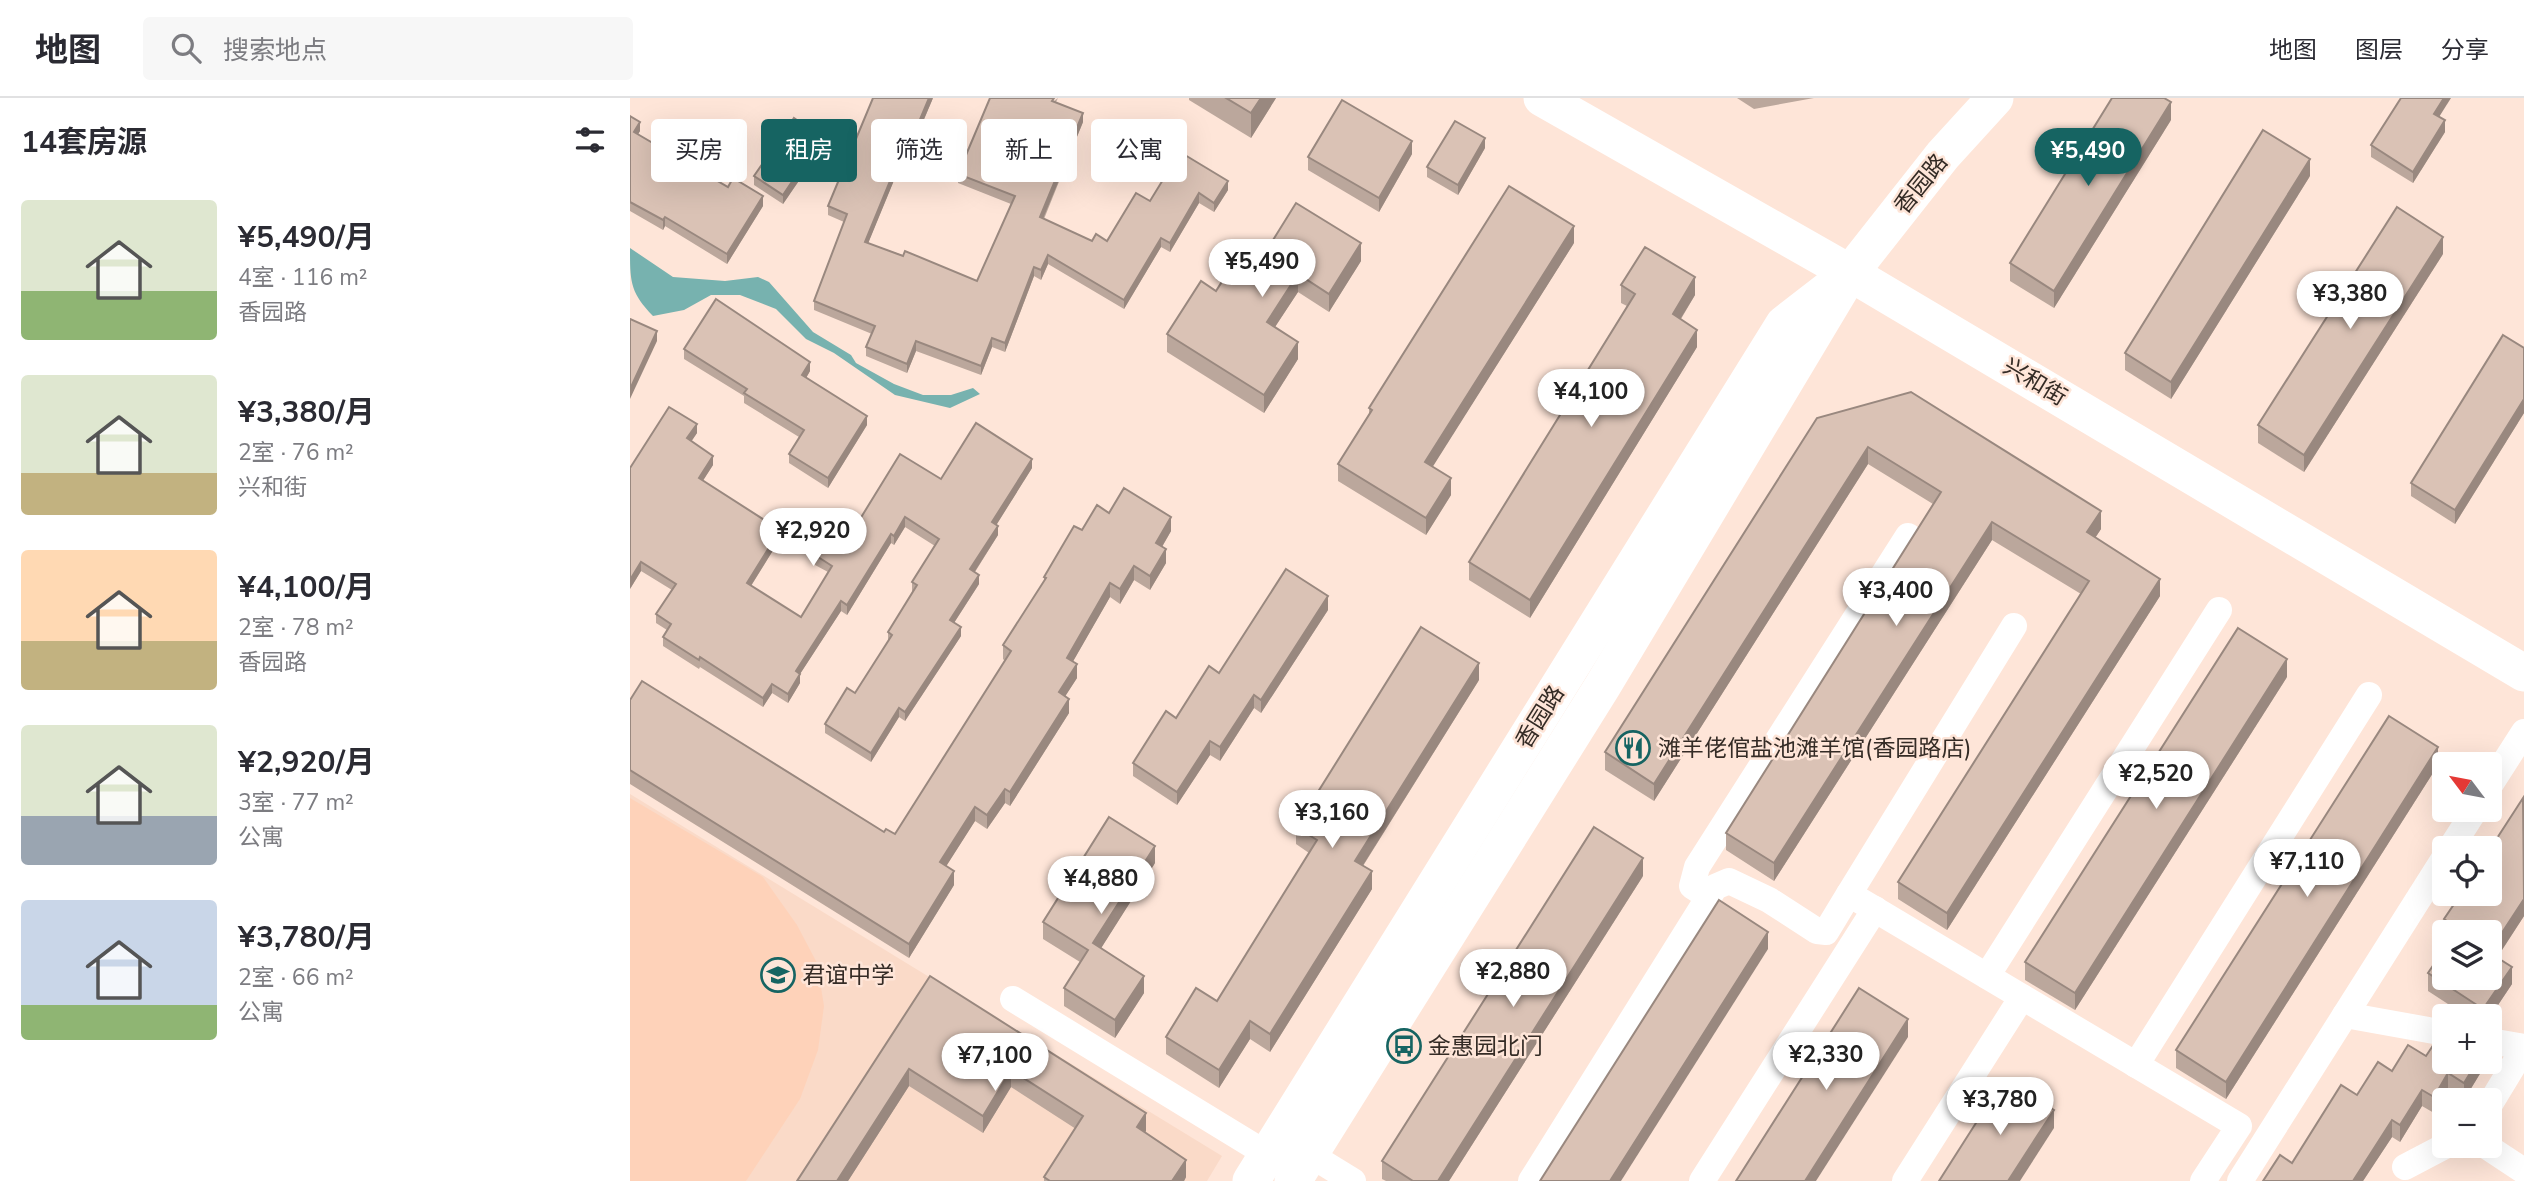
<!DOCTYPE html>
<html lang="zh">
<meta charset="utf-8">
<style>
:root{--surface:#fff;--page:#f7f7f7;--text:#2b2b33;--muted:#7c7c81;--line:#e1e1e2;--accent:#166462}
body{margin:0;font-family:"Nunito Sans","Noto Sans SC",sans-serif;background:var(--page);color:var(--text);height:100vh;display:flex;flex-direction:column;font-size:26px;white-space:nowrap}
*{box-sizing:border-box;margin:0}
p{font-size:23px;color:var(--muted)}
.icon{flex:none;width:38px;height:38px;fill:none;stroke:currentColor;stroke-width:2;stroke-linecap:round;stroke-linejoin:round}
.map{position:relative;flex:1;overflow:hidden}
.details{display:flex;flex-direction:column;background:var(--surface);width:630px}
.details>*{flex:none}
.guide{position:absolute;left:21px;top:21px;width:665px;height:63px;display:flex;gap:14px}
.needle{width:46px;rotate:302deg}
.fabs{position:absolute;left:1802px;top:654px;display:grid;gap:14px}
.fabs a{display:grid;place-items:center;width:70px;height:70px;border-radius:7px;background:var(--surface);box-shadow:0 7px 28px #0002;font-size:35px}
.price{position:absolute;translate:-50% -60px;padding:0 16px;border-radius:24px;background:#fff;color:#222;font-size:23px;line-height:46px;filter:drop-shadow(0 2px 4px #0008)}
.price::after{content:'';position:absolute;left:50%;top:42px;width:21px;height:16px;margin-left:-10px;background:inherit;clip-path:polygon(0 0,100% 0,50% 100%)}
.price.on{background:var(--accent);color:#fff}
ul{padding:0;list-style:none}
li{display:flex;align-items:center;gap:21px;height:175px;padding:0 21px}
li span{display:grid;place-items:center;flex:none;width:196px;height:140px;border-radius:7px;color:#555}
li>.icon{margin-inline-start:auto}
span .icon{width:84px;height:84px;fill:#fffc;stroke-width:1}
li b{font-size:30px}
h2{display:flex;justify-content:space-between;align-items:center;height:84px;padding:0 21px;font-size:30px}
.chip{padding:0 24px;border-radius:7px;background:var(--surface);box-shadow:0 7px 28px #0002;font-size:24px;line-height:63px}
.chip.on{background:var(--accent);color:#fff}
header{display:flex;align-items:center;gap:42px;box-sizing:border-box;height:98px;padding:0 35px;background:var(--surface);border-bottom:2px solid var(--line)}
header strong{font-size:33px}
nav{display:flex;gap:38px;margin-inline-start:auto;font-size:24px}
.search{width:490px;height:63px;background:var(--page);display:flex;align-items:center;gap:18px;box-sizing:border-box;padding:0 24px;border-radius:7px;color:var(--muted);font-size:26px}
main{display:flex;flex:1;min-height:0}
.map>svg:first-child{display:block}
.built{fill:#fadac8}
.green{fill:#fed2b9}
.water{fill:#77b2af}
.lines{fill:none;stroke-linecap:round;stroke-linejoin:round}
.street{stroke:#fff;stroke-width:26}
.secondary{stroke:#fff;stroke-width:37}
.wall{fill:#bba79c}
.shaded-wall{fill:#99887f}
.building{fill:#dac2b5;stroke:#99887f;stroke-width:2}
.labels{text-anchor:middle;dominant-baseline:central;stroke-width:5;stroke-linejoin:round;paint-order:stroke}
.street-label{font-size:23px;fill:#342b25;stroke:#fee5d8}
.poi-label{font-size:23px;fill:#342b25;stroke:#fee5d8;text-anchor:start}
</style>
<header>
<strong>地图</strong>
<div class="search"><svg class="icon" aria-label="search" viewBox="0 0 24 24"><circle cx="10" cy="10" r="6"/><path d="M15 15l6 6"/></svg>搜索地点</div>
<nav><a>地图</a><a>图层</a><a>分享</a></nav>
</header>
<main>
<section class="details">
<h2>14套房源<svg class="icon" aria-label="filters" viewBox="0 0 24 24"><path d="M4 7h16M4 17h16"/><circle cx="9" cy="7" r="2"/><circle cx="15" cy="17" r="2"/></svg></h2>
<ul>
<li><span style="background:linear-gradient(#dfe7d0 65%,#8fb573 0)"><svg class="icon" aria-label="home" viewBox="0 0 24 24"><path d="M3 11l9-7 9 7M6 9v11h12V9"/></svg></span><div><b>¥5,490/月</b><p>4室 · 116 m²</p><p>香园路</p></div></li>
<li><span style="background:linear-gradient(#dfe7d0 70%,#c2b280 0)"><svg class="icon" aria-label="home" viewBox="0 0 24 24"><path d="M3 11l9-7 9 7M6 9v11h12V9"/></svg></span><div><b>¥3,380/月</b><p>2室 · 76 m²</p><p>兴和街</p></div></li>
<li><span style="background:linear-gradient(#ffd9b3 65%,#c2b280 0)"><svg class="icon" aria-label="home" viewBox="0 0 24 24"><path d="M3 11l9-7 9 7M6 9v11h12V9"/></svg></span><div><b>¥4,100/月</b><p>2室 · 78 m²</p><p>香园路</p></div></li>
<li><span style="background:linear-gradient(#dfe7d0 65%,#9aa5b1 0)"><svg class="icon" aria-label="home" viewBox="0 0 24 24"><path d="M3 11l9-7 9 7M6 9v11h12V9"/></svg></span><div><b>¥2,920/月</b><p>3室 · 77 m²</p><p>公寓</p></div></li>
<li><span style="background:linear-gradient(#c9d6e8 75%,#8fb573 0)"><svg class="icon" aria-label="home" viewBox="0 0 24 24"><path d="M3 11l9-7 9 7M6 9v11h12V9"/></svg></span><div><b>¥3,780/月</b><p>2室 · 66 m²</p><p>公寓</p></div></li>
</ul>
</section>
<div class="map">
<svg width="1894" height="1083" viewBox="0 0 1894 1083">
<rect width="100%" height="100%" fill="#fee5d8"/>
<polygon class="built" points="0,696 592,1058 577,1083 0,1083"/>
<polygon class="green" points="0,700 133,779 167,827 187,865 194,908 188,952 170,1001 116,1083 0,1083"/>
<path class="water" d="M0,150L43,179L95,183L128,179L139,184L183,234L221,257L226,265L264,286L293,297H321L343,290L350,296L320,310L265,297L204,255L176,241L146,211L110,197H81L54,212L23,218C0,194 0,184 0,150Z"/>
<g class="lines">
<g class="street">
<polyline points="1384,528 1219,796 1609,1028 1573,1083"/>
<polyline points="1860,687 1894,634"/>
<polyline points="1820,751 1845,712"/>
<polyline points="1079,799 1062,788 1067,769 1278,438"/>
<polyline points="1357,878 1589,512"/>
<polyline points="383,901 653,1066"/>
<polyline points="1715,917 1815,935"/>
<polyline points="1860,943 1894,949"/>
<polyline points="1506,967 1739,597"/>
<polyline points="1860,1006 1894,950"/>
<polyline points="1856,1048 1894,1073"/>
<polyline points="679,1056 723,1083"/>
<polyline points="1775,1069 1815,1048"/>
<polyline points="901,1083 1085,789 1099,783 1139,802 1187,833 1196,834 1219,796"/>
<polyline points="1072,1083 1245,811"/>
<polyline points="1275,1083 1392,899"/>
<polyline points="1610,1083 1815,759"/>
</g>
<g class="secondary">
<polyline points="912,0 1220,175 1894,575"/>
<polyline points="621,1083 1154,226 1203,188"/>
<polyline points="663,1083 972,589 1220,175 1313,57 1365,0"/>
</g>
</g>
<g class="wall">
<polygon points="303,0 278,59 274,58 238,145 347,183 381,106 328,85 328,76 428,0 426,4 453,24 414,121 462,143 477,143 520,103 598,92 584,114 569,105 540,154 531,149 494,211 418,166 411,182 404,178 375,254 362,249 351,277 286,253 277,275 236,258 236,249 242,236 184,212 184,203 214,124 198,117 198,108"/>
<polygon points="559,0 646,0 621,40 559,2"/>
<polygon points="1107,0 1184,0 1124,11"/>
<polygon points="0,18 10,33 8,36 98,89 133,108 97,166 35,128 33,132 0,113"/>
<polygon points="1809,19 1815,34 1783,85 1741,59 1741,47"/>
<polygon points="1541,22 1424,210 1380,183 1380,165"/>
<polygon points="192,49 153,106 124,87 124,78"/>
<polygon points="855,50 828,97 797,79 797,69"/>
<polygon points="782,56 749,114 678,72 678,59"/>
<polygon points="1680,78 1541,301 1495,272 1495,255"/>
<polygon points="944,145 802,369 821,397 796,437 708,383 708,366 739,316 739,310"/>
<polygon points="635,155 731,163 699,214 668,194 645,229 668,261 634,315 537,254 537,236 586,193"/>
<polygon points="1813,156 1674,374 1628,345 1628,327"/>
<polygon points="991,187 1065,197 1051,221 1067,249 900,520 839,482 839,464 997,208 991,205"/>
<polygon points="1894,250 1894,315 1825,426 1781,398 1781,385"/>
<polygon points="54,251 180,273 176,280 237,327 198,390 159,365 159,356 169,339 114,305 114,298 54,261"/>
<polygon points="1187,320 1471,431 1465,440 1530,498 1317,832 1268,801 1268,784 1451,496 1362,442 1144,783 1096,752 1096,735 1303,406 1238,366 1024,703 975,672 975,654"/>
<polygon points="67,326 67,335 61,343 83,367 73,382 150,441 121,488 171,519 198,474 185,467 185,457 219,439 311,381 402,370 366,427 368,437 345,474 349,486 324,525 331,538 275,623 269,619 241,664 195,635 195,626 225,595 258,543 258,534 283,494 282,493 282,484 305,448 275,429 264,447 261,445 217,517 211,513 170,576 170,585 158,605 142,595 133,609 70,569 69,571 33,548 33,539 37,532 26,525 26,516 42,492 11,473 0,491"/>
<polygon points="479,415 541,433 532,449 536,465 520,492 504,482 490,506 480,499 443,563 447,580 435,598 439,615 380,708 375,705 357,731 345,723 316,768 324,787 279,860 0,686 0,602 254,734 265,736 375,563 373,561 373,547 414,485 414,479 452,432"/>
<polygon points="698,512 631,615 624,610 590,663 580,657 547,707 503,678 503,665 589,575"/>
<polygon points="1657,579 1445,912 1395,882 1395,864"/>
<polygon points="849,582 733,768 742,791 640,954 620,941 589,990 536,956 536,939 587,903 679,755 666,746 666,729"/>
<polygon points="1808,667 1596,1001 1546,970 1546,952"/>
<polygon points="1894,700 1894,818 1867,860 1882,886 1860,919 1838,919 1798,893 1798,875 1860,835 1815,835 1815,839 1814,821"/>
<polygon points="525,765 471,850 514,895 485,940 434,908 434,890 450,864 413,841 413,824"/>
<polygon points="1013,778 819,1083 756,1083 752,1081 752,1063"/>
<polygon points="300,878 516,1033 515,1034 556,1079 554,1083 414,1083 414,1079 446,1031 381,989 353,1035 279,988 218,1083 167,1083"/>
<polygon points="1796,958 1851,964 1851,974 1834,1002 1818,992 1804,1015 1792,1008 1770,1044 1762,1039 1733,1083 1633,1083 1662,1065 1727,997 1762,973"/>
</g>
<g class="shaded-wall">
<polygon points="299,0 303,0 278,59 278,50"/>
<polygon points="631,0 646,0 621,40 621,15"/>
<polygon points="1814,0 1821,0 1804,27 1804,16"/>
<polygon points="1541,4 1541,22 1424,210 1424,193"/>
<polygon points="453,15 453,24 410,128 410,119"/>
<polygon points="1815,22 1815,34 1783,85 1783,74"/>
<polygon points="10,24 10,33 4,43 4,34"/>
<polygon points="192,39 192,49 153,106 153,97"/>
<polygon points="855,40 855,50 828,97 828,87"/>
<polygon points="782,43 782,56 749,114 749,100"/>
<polygon points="274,49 274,58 235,153 235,144"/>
<polygon points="1680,61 1680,78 1541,301 1541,284"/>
<polygon points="598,83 598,92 584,114 584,105"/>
<polygon points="569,95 569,105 540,154 540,145"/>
<polygon points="133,98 133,108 97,166 97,156"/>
<polygon points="35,119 35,128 33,132 33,122"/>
<polygon points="944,128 944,145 795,381 795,364"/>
<polygon points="1813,139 1813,156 1674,374 1674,357"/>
<polygon points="531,140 531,149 494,211 494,202"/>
<polygon points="731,145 731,163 699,214 699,196"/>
<polygon points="418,157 418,166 411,182 411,172"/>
<polygon points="404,169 404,178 375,254 375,245"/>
<polygon points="668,176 668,194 637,241 637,224"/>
<polygon points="1065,179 1065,197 1043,233 1043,216"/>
<polygon points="1067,232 1067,249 900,520 900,502"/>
<polygon points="27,233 27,243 0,301 0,291"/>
<polygon points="362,240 362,249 351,277 351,268"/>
<polygon points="286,243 286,253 277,275 277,266"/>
<polygon points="668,244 668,261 634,315 634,297"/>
<polygon points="180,264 180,273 172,287 172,277"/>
<polygon points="1894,301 1894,315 1825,426 1825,412"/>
<polygon points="237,318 237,327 198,390 198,380"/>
<polygon points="67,326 67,335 57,350 57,340"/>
<polygon points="1238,349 1238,366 1024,703 1024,686"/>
<polygon points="83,358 83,367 69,389 69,380"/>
<polygon points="402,361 402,370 362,434 362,424"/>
<polygon points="821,380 821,397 796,437 796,420"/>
<polygon points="1471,413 1471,431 1457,452 1457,434"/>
<polygon points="275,419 275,429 264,447 264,438"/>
<polygon points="541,419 541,433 526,459 526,445"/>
<polygon points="1362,424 1362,442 1144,783 1144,765"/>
<polygon points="368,428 368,437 340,481 340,471"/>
<polygon points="150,432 150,441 117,494 117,485"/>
<polygon points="261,436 261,445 217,517 217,507"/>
<polygon points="536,451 536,465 520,492 520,478"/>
<polygon points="11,464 11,473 0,491 0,482"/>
<polygon points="504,468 504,482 490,506 490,491"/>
<polygon points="349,477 349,486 320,531 320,522"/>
<polygon points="1530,481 1530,498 1317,832 1317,815"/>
<polygon points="480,485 480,499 437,574 437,560"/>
<polygon points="698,498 698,512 631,615 631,602"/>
<polygon points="211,503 211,513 170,576 170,585 158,605 158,596 166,573"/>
<polygon points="331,529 331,538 275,623 275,614"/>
<polygon points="1657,561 1657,579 1445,912 1445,895"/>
<polygon points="849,565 849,582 725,780 725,763"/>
<polygon points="447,566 447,580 429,608 429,594"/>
<polygon points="142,586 142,595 133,609 133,600"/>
<polygon points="624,597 624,610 590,663 590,649"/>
<polygon points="439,601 439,615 380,708 380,694"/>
<polygon points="269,610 269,619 241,664 241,655"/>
<polygon points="580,643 580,657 547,707 547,694"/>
<polygon points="1808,649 1808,667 1596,1001 1596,984"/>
<polygon points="375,691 375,705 357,731 357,717"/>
<polygon points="345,709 345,723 310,778 310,764"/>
<polygon points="525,748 525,765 463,863 463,845"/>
<polygon points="1013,760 1013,778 819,1083 808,1083"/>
<polygon points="324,773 324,787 279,860 279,846"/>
<polygon points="742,773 742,791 640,954 640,936"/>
<polygon points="1894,801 1894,818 1860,870 1860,853"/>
<polygon points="1138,834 1138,851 991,1083 980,1083"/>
<polygon points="1882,869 1882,886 1860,919 1853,919 1853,911"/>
<polygon points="514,878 514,895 485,940 485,922"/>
<polygon points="1278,921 1278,939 1186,1083 1175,1083"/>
<polygon points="620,923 620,941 589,990 589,972"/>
<polygon points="1847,964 1851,964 1851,974 1834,1002 1834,985"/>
<polygon points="279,971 279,988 218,1083 207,1083"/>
<polygon points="381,972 381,989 353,1035 353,1018"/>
<polygon points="1818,975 1818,992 1804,1015 1804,999"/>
<polygon points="1792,992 1792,1008 1770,1044 1770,1027"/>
<polygon points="1424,1012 1424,1030 1390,1083 1378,1083"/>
<polygon points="516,1015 516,1033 507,1046 507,1029"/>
<polygon points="1762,1022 1762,1039 1733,1083 1723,1083"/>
<polygon points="556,1062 556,1079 554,1083 542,1083"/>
</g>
<g class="building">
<polygon points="243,0 299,0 278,50 274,49 235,144 273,158 275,153 347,183 385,98 328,76 360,0 424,0 422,3 453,15 410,119 462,143 466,136 477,143 506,95 520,103 550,54 598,83 584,105 569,95 540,145 531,140 494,202 418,157 411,172 404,169 375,245 362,240 351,268 286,243 277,266 236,249 245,228 184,203 217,116 198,108"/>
<polygon points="596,0 631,0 621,15"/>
<polygon points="1482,0 1534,0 1541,4 1424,193 1380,165"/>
<polygon points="1771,0 1814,0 1804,16 1815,22 1783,74 1741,47"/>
<polygon points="712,2 782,43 749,100 678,59"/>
<polygon points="0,18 10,24 4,34 98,89 103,80 133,98 97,156 35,119 33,122 0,104"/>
<polygon points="164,20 192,39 153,97 124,78"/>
<polygon points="825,23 855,40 828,87 797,69"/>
<polygon points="1633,32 1680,61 1541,284 1495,255"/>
<polygon points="879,88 944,128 795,364 821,380 796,420 708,366 742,312 739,310"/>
<polygon points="666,105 731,145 699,196 668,176 637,224 668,244 634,297 537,236 571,183 586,193 617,144 635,155"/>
<polygon points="1767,109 1813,139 1674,357 1628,327"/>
<polygon points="1015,149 1065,179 1043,216 1067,232 900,502 839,464 1005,196 991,187"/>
<polygon points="86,201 180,264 172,277 237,318 198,380 159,356 174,332 114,295 117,291 54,251"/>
<polygon points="0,221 27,233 0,291"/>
<polygon points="1873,237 1894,250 1894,301 1825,412 1781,385"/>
<polygon points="1281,294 1471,413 1457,434 1530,481 1317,815 1268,784 1459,483 1362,424 1144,765 1096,735 1311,394 1238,349 1024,686 975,654 1187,320"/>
<polygon points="39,309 67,326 57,340 83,358 69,380 150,432 117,485 171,519 202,468 185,457 202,429 219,439 270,356 311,381 346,325 402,361 362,424 368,428 340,471 349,477 320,522 331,529 275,614 269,610 241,655 195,626 217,590 225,595 262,537 258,534 287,487 282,484 309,441 275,419 264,438 261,436 217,507 211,503 166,573 170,576 158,596 142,586 133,600 70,559 69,562 33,539 41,526 26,516 46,486 11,464 0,482 0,370"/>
<polygon points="494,390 541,419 526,445 536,451 520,478 504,468 490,491 480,485 437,560 447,566 429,594 439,601 380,694 375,691 357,717 345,709 310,764 324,773 279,846 0,672 0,602 12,583 254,734 256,731 265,736 381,553 373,547 416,480 414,479 444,428 452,432 467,407 479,415"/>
<polygon points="656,471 698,498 631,602 624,597 590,649 580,643 547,694 503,665 536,613 546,620 579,568 589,575"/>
<polygon points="791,529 849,565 725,763 742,773 640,936 620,923 589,972 536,939 566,890 587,903 687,742 666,729"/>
<polygon points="1608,530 1657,561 1445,895 1395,864"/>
<polygon points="1759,618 1808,649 1596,984 1546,952"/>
<polygon points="1893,700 1894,801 1860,853 1860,835 1824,835 1827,830 1814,821 1831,796 1860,796 1860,751"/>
<polygon points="479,719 525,748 463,845 514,878 485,922 434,890 458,852 413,824"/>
<polygon points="964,729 1013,760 808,1083 783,1083 752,1063"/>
<polygon points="1089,802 1138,834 980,1083 910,1083"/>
<polygon points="1815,850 1815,880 1860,880 1860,855 1882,869 1853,911 1798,875"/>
<polygon points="300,878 516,1015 507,1029 556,1062 542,1083 420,1083 414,1079 453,1018 381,972 353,1018 279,971 207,1083 167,1083"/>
<polygon points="1229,890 1278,921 1175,1083 1106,1083"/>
<polygon points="1812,934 1815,936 1815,964 1847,964 1834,985 1818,975 1804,999 1792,992 1770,1027 1762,1022 1723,1083 1633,1083 1650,1057 1662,1065 1711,987 1727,997 1748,964 1762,973 1778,947 1796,958"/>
<polygon points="1374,981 1424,1012 1378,1083 1309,1083"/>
</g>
<defs>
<g id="restaurant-ring" transform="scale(1.75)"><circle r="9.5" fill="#fee5d8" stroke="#166462" stroke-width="1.5"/><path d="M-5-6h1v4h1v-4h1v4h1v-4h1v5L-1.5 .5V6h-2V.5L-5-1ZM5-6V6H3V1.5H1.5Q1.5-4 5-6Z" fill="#166462"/></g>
<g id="school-ring" transform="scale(1.75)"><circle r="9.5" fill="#fee5d8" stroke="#166462" stroke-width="1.5"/><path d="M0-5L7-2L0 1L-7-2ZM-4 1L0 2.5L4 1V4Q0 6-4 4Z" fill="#166462"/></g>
<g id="bus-ring" transform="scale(1.75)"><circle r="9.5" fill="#fee5d8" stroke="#166462" stroke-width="1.5"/><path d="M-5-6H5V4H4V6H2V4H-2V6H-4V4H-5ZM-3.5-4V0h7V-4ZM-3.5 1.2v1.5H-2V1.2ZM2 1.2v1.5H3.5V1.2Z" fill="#166462"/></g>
</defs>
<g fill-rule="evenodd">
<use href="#restaurant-ring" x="1003" y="650"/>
<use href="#school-ring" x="148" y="877"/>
<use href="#bus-ring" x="774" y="948"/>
</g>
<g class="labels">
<g class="street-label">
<text transform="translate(1291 86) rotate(-51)">香园路</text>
<text transform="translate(1405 284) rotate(31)">兴和街</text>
<text transform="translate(910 619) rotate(-58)">香园路</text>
</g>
<g class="poi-label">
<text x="1028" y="650">滩羊佬倌盐池滩羊馆(香园路店)</text>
<text x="172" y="877">君谊中学</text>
<text x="798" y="948">金惠园北门</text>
</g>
</g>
</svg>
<div class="fabs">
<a><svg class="needle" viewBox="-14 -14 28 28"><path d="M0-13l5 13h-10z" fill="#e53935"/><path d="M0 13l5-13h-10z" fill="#7c7c81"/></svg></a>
<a><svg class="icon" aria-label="locate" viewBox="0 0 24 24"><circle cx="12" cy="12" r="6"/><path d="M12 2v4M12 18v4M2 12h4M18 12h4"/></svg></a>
<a><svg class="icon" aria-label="layers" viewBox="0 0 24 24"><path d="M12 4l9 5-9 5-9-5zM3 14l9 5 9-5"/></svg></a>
<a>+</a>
<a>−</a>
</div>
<b class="price on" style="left:1458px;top:90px">¥5,490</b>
<b class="price" style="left:632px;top:201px">¥5,490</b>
<b class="price" style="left:1720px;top:233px">¥3,380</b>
<b class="price" style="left:961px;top:331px">¥4,100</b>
<b class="price" style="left:183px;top:470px">¥2,920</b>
<b class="price" style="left:1266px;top:530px">¥3,400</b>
<b class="price" style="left:1526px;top:713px">¥2,520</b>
<b class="price" style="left:702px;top:752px">¥3,160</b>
<b class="price" style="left:1677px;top:801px">¥7,110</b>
<b class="price" style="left:471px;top:818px">¥4,880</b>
<b class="price" style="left:883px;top:911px">¥2,880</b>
<b class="price" style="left:1196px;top:994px">¥2,330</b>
<b class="price" style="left:365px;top:995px">¥7,100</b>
<b class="price" style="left:1370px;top:1039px">¥3,780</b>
<div class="guide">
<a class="chip">买房</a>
<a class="chip on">租房</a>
<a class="chip">筛选</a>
<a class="chip">新上</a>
<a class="chip">公寓</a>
</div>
</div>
</main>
